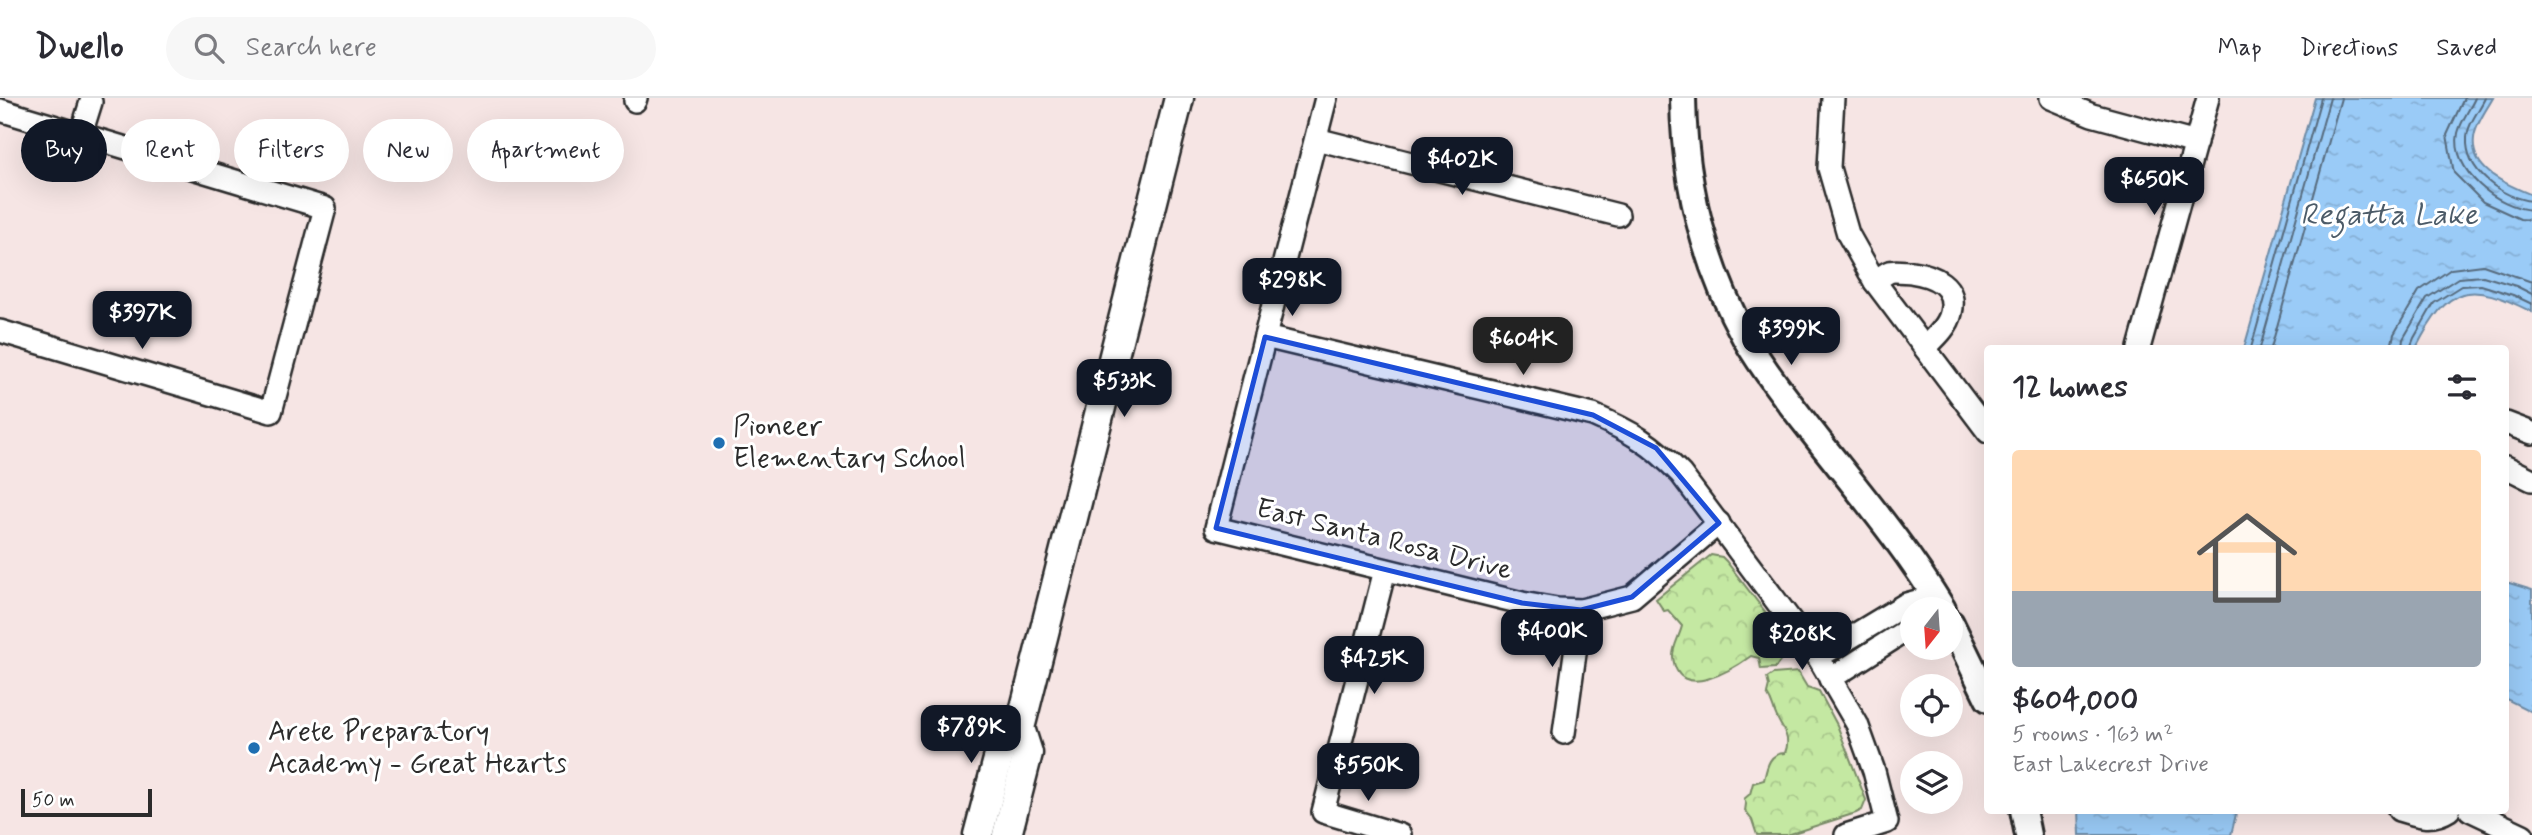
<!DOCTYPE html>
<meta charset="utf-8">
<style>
:root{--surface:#fff;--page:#f7f7f7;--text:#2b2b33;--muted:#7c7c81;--line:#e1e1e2;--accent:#111827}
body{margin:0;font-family:Mynerve,sans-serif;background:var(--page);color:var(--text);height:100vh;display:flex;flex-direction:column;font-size:26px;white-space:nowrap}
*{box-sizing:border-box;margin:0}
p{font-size:23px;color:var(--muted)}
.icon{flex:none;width:38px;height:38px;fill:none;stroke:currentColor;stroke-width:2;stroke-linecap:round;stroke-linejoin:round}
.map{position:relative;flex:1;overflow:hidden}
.side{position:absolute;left:1984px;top:247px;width:525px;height:469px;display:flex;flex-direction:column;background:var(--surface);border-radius:7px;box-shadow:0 7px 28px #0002}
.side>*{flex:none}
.guide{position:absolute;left:21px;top:21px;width:665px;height:63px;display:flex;gap:14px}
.needle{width:46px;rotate:197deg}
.controls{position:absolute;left:1900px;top:499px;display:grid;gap:14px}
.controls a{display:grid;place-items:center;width:63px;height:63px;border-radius:50%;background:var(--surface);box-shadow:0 7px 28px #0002;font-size:35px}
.scale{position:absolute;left:21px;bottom:18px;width:131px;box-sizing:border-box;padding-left:7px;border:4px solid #2b2b2b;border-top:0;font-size:19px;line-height:24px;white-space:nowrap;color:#2b2b2b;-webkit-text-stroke:5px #fff;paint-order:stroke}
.price{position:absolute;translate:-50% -60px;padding:0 16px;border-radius:14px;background:var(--accent);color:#fff;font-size:23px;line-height:46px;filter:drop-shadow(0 2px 4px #0008)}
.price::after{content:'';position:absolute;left:50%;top:42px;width:21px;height:16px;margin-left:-10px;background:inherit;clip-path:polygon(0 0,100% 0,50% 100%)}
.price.active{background:#222;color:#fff}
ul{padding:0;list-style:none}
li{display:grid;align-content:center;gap:14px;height:371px;padding:0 28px}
li span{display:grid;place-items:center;height:217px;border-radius:7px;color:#555}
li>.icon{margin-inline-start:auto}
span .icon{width:126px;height:126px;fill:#fffc;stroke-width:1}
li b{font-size:30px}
h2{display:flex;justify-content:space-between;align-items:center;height:84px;padding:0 28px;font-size:30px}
.chip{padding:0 24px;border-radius:32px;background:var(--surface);box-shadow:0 7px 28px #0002;font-size:24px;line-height:63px}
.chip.active{background:var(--accent);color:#fff}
header{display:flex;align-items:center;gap:42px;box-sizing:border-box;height:98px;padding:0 35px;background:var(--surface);border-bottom:2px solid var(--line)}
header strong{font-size:33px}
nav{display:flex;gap:38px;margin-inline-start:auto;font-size:24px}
.search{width:490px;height:63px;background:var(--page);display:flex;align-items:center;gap:18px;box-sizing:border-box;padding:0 24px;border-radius:38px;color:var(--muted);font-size:26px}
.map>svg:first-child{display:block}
.park{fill:url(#park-crowns);stroke:#788a66;stroke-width:2}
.water{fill:url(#water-ripples);stroke:#6e8ba5;stroke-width:2}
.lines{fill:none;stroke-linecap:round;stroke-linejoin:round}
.shore{stroke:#576b7d;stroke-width:2}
.minor-casing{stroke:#2b2b2b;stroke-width:26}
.tertiary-casing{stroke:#2b2b2b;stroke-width:30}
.secondary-casing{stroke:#2b2b2b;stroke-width:33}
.minor{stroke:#fff;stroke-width:21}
.tertiary{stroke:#fff;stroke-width:24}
.secondary{stroke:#fff;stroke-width:28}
.marked{fill:#1d4ed8;fill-opacity:0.2;stroke:#1d4ed8;stroke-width:5;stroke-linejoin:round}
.poi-dot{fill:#1f6fb2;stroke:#fff;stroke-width:2.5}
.labels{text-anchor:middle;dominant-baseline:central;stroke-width:6;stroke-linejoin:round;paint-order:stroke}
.poi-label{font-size:28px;fill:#2b2b2b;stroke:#fff;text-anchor:start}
.street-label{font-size:28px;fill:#2b2b2b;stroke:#fff}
.water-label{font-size:30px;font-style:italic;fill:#4c5b68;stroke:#fff}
</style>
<header>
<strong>Dwello</strong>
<div class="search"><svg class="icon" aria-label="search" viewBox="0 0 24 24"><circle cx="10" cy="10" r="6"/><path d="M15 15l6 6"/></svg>Search here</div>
<nav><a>Map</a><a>Directions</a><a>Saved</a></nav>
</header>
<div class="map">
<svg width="2532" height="737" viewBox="0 0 2532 737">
<defs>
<pattern id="park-crowns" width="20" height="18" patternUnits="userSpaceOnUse" patternTransform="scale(1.75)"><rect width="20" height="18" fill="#c4e8a2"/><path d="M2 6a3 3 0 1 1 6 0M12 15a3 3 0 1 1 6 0" fill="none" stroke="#a9c78c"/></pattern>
<pattern id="water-ripples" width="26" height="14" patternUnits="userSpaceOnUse" patternTransform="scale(1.75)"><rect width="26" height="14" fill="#9acbf7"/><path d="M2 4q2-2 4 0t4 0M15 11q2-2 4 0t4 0" fill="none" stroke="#85aed4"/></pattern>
</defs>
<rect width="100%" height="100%" fill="#f6e5e4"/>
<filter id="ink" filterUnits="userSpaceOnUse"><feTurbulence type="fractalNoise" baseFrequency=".0143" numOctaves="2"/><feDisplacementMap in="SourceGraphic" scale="14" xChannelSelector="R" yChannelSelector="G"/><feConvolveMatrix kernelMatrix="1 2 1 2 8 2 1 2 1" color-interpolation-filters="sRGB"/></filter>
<g filter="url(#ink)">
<g class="park">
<path d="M1711,457L1722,459L1726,463L1797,555L1792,560L1782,561L1775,570L1761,571L1759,560L1751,558C1733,571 1678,606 1673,559C1672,550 1680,537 1682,528L1668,512L1664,513L1656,501Z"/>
<path d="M1798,574L1807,589L1819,593L1837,627L1866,702L1862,712L1856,715L1787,737H1757L1752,722L1745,713L1746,706L1744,701L1750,696L1753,685L1764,682C1767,669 1769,655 1785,655C1792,638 1781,631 1776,617C1772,608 1773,605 1767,596L1769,588L1767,580L1773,576Z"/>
</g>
<g class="water">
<path d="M2315,0H2493C2487,11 2475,27 2474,40C2470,73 2507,86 2532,97V214C2468,182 2449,186 2416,250H2244Z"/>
<polygon points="2506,484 2532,492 2532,614 2506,601"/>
<polygon points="2079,712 2237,712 2231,737 2080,737"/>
</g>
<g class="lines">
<g class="shore">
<polyline points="2464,0 2447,37 2454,75 2483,104 2520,121 2532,122"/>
<path d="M2475,0C2470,11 2461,23 2458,35C2450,73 2499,110 2532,112"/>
<path d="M2485,0C2480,11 2467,27 2467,40C2465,73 2502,100 2532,103"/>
<polyline points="2251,250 2321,0"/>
<polyline points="2260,250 2330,0"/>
<polyline points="2271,250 2341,0"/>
<polyline points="2391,250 2394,236 2419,193 2451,171 2483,167 2532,184"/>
<polyline points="2402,250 2403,241 2427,200 2458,180 2483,178 2516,188 2532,196"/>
<polyline points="2410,250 2414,240 2434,205 2461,188 2481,187 2513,197 2532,206"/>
</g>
<g class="minor-casing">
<g id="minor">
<polyline points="1326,0 1216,430 1522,505 1557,511 1581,512 1632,499 1719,425"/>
<polyline points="1833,0 1829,70 1848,136 1875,184 1988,334"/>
<polyline points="2051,0 2092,17 2196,45"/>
<polyline points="635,3 636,0"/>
<polyline points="0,12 325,110 271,314 0,233"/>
<polyline points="81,36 91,4"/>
<polyline points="1316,41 1618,117"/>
<path d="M1875,184C1879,181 1884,176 1889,174C1894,172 1905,174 1911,174C1933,177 1958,187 1951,215C1948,229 1934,241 1925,250"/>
<path d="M1265,239L1593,317C1632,334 1651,345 1681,376L1818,559L1857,626L1874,673L1887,724L1846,737"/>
<polyline points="2139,250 2208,0"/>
<polyline points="2506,325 2532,335"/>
<polyline points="2506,369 2532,382"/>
<polyline points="1385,472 1323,714 1400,737"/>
<polyline points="1818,559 1906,506 1935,498"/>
<polyline points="1830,581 1913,528"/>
<polyline points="1564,635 1581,512"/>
<path d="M2399,712C2418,718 2432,723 2449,712"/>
<polyline points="2470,712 2523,737"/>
</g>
</g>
<g class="tertiary-casing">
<g id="tertiary">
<path d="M1683,0C1684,85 1704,165 1745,240C1767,278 1796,313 1823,348C1865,401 1908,453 1943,511"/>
<polyline points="1951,525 1988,601"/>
<polyline points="2023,712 2028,737"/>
</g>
</g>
<g class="secondary-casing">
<g id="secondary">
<polyline points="978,737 1002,646 1020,630"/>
<polyline points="1007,737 1028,655 1020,630 1179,0"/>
</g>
</g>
<use href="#minor" class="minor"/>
<use href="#tertiary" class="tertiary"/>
<use href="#secondary" class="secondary"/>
</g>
</g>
<path class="marked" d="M1265,239L1593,317L1656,350L1719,425L1632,499L1581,512L1522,505L1216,430Z"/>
<g class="poi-dot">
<circle cx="719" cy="345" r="7"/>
<circle cx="254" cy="650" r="7"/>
</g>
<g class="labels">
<g class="poi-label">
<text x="733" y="329">Pioneer<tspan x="733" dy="32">Elementary School</tspan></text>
<text x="268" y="634">Arete Preparatory<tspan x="268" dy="32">Academy - Great Hearts</tspan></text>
</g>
<g class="street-label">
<text transform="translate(1384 442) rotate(14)">East Santa Rosa Drive</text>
</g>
<g class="water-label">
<text x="2389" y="117">Regatta Lake</text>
</g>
</g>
</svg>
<div class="controls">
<a><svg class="needle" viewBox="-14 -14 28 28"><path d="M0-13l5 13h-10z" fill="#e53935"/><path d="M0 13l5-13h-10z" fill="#7c7c81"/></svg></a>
<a><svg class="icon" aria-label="locate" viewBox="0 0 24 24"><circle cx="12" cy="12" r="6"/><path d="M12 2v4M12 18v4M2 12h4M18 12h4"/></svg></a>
<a><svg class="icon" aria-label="layers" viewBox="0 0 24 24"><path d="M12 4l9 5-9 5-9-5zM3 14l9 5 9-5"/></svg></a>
</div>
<div class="scale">50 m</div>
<b class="price" style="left:1462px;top:99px">$402K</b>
<b class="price" style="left:2154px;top:119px">$650K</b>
<b class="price" style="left:1292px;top:220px">$298K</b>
<b class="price" style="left:142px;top:253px">$397K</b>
<b class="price" style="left:1791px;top:269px">$399K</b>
<b class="price active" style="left:1523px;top:279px">$604K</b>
<b class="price" style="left:1124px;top:321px">$533K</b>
<b class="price" style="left:1552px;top:571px">$400K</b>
<b class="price" style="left:1802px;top:574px">$208K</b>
<b class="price" style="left:1374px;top:598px">$425K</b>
<b class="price" style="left:971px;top:667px">$789K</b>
<b class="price" style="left:1368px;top:705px">$550K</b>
<div class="guide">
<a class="chip active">Buy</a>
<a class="chip">Rent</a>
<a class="chip">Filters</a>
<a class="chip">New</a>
<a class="chip">Apartment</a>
</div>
<section class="side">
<h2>12 homes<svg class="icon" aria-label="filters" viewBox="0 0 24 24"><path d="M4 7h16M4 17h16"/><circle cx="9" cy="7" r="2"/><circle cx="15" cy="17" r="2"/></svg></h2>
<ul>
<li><span style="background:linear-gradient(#ffd9b3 65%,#9aa5b1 0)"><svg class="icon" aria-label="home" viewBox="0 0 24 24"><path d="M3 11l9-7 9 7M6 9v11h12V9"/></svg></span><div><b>$604,000</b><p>5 rooms · 163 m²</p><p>East Lakecrest Drive</p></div></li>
</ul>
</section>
</div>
